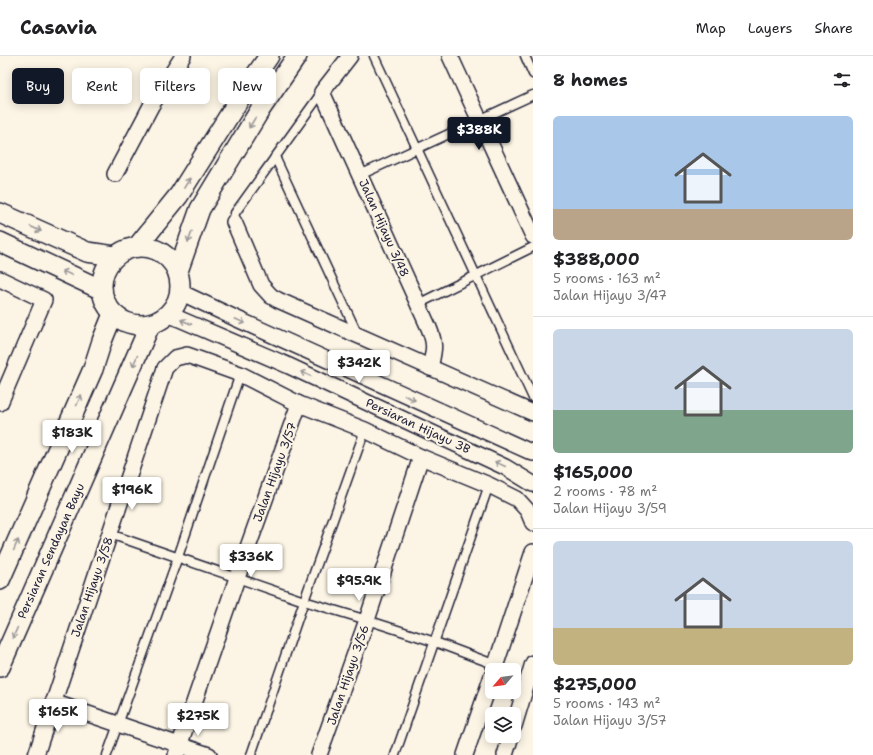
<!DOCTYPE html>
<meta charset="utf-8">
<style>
:root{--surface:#fff;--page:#f6f6f6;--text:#202124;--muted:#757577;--line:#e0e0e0;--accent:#111827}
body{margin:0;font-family:"Shantell Sans",sans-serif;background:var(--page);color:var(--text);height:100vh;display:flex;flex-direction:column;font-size:15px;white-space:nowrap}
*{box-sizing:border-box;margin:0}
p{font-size:13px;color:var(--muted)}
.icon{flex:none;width:22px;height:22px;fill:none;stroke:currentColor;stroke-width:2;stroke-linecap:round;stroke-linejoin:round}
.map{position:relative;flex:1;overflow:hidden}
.panel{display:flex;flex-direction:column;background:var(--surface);width:340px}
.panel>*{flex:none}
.top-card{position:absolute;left:12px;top:12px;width:380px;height:36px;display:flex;gap:8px}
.needle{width:26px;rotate:242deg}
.tools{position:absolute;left:485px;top:607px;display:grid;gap:8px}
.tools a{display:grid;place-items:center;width:36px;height:36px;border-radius:6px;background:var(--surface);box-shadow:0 2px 10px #0003;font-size:20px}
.price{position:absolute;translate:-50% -34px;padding:0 9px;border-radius:4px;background:#fff;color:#222;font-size:13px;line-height:26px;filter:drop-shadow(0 1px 2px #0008)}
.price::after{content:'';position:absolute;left:50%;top:24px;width:12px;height:9px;margin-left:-6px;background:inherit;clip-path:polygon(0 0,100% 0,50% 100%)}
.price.current{background:var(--accent);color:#fff}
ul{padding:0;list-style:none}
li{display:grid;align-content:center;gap:8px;height:212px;padding:0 20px}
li+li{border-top:1px solid var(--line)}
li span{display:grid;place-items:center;height:124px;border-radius:6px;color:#555}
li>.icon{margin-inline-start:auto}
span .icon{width:72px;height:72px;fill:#fffc;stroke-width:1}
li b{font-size:17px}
h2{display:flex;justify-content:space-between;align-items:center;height:48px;padding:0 20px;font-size:17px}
.chip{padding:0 14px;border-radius:6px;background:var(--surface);box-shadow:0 2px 10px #0003;font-size:14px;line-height:36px}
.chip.current{background:var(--accent);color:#fff}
header{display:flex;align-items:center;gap:24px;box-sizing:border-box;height:56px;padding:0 20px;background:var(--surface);border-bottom:1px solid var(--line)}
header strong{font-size:19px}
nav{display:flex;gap:22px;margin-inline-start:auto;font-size:14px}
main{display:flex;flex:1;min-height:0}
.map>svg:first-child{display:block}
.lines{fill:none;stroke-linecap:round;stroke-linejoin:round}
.service-casing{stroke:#22223b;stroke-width:11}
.minor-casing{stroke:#22223b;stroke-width:18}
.tertiary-casing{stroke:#22223b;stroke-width:22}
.service{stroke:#fcf5e5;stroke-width:8}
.minor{stroke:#fcf5e5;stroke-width:15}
.tertiary{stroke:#fcf5e5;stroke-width:19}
.oneway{stroke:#9a9698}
.labels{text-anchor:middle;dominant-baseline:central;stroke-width:4;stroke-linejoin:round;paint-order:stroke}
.street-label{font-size:12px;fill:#22223b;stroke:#fcf5e5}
</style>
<header>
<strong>Casavia</strong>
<nav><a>Map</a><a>Layers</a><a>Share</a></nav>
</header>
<main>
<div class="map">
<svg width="533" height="699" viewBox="0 0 533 699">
<rect width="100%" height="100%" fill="#fcf5e5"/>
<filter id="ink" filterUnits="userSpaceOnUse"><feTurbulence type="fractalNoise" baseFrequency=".025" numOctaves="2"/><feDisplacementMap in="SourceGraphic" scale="8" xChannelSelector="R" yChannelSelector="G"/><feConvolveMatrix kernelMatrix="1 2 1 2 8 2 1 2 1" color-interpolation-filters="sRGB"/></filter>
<g filter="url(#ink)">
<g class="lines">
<g class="service-casing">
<g id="service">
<polyline points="374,0 533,342"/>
<polyline points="525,0 533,18"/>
<polyline points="275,101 358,279"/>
<polyline points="360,119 533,39"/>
<polyline points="234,166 235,157 322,36"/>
<polyline points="418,248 533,191"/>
<polyline points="110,478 304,545 367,564 435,586 496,609"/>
<polyline points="107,699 178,501 240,318"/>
<polyline points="251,699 304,545 365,374"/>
<polyline points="395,699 489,429"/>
</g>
</g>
<g class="minor-casing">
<g id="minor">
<path d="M350,0L322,36L429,272C436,289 434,294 430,312"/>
<polyline points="450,0 533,180"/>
<polyline points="115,118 151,50 183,0"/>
<polyline points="234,166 261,229 271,240 278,244 533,357"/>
<polyline points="0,223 44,244 0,347"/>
<polyline points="180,236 235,262 533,397"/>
<polyline points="168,258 287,309 505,411 533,428"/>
<polyline points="494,614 533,496"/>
<polyline points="53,646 209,699"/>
<polyline points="514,670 533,607"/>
<polyline points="36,699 165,312 175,302 187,299 240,318 299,348 365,374 421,401 489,429 517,443 528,455 533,467"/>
<polyline points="176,699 237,522 299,348"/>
<polyline points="319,699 367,564 421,401"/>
<polyline points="465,699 492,620"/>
<polyline points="505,699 511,680"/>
</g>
</g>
<g class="tertiary-casing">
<g id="tertiary">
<polyline points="0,157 87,196 115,200"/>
<polyline points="0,186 102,234"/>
<circle cx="141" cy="230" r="39"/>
<polyline points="137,191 179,139 242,39 269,0"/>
<polyline points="178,215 200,153 260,54 297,0"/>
<polyline points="0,524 93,313 102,285 113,258"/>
<polyline points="0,611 150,269"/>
</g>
</g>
<use href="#service" class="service"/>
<use href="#minor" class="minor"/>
<use href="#tertiary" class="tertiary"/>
</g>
<defs><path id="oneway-shaft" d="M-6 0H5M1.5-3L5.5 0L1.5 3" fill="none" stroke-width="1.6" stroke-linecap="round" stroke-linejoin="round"/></defs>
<g class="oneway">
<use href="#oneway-shaft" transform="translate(252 67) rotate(121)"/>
<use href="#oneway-shaft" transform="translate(187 127) rotate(-58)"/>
<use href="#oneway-shaft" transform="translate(36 173) rotate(24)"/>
<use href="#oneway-shaft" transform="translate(190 181) rotate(110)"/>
<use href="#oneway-shaft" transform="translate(67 217) rotate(-155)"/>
<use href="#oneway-shaft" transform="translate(240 265) rotate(25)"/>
<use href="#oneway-shaft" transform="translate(186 266) rotate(-157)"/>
<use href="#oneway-shaft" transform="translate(135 305) rotate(114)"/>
<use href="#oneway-shaft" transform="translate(306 318) rotate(-155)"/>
<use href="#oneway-shaft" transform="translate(410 342) rotate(24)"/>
<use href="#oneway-shaft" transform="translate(79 344) rotate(-66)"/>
<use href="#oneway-shaft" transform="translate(500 408) rotate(-155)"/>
<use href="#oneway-shaft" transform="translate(16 489) rotate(-66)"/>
<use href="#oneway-shaft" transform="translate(15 577) rotate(114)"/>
</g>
</g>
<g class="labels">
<g class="street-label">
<text transform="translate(384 172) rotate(66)">Jalan Hijayu 3/48</text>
<text transform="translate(418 370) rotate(25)">Persiaran Hijayu 3B</text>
<text transform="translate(275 416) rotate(-70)">Jalan Hijayu 3/57</text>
<text transform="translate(51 495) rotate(-66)">Persiaran Sendayan Bayu</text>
<text transform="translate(92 531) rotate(-71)">Jalan Hijayu 3/58</text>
<text transform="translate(348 619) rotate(-71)">Jalan Hijayu 3/56</text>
</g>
</g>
</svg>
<div class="tools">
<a><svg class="needle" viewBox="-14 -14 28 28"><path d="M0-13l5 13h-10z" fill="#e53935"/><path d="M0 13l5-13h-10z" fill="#757577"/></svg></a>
<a><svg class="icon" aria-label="layers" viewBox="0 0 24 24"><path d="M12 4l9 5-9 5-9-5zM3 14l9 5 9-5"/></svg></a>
</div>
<b class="price current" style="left:479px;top:95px">$388K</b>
<b class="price" style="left:359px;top:328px">$342K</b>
<b class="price" style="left:72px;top:398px">$183K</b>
<b class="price" style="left:132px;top:455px">$196K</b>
<b class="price" style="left:251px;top:522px">$336K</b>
<b class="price" style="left:359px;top:546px">$95.9K</b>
<b class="price" style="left:58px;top:677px">$165K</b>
<b class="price" style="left:198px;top:681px">$275K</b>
<div class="top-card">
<a class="chip current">Buy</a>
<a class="chip">Rent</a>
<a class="chip">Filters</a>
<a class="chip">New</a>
</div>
</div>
<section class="panel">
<h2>8 homes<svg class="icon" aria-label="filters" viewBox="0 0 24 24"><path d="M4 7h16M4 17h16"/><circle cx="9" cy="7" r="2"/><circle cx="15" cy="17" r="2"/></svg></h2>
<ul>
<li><span style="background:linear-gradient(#a9c7e8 75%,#b9a48a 0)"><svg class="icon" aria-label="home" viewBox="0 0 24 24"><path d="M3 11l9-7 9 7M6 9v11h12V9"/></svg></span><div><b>$388,000</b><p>5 rooms · 163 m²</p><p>Jalan Hijayu 3/47</p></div></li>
<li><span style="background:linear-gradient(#c9d6e8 65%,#7fa58c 0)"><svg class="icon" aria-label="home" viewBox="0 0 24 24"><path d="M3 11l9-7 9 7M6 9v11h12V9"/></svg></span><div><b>$165,000</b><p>2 rooms · 78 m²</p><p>Jalan Hijayu 3/59</p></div></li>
<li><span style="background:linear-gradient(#c9d6e8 70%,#c2b280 0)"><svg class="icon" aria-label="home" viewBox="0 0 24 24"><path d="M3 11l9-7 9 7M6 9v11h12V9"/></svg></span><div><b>$275,000</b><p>5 rooms · 143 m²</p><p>Jalan Hijayu 3/57</p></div></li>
</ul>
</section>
</main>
